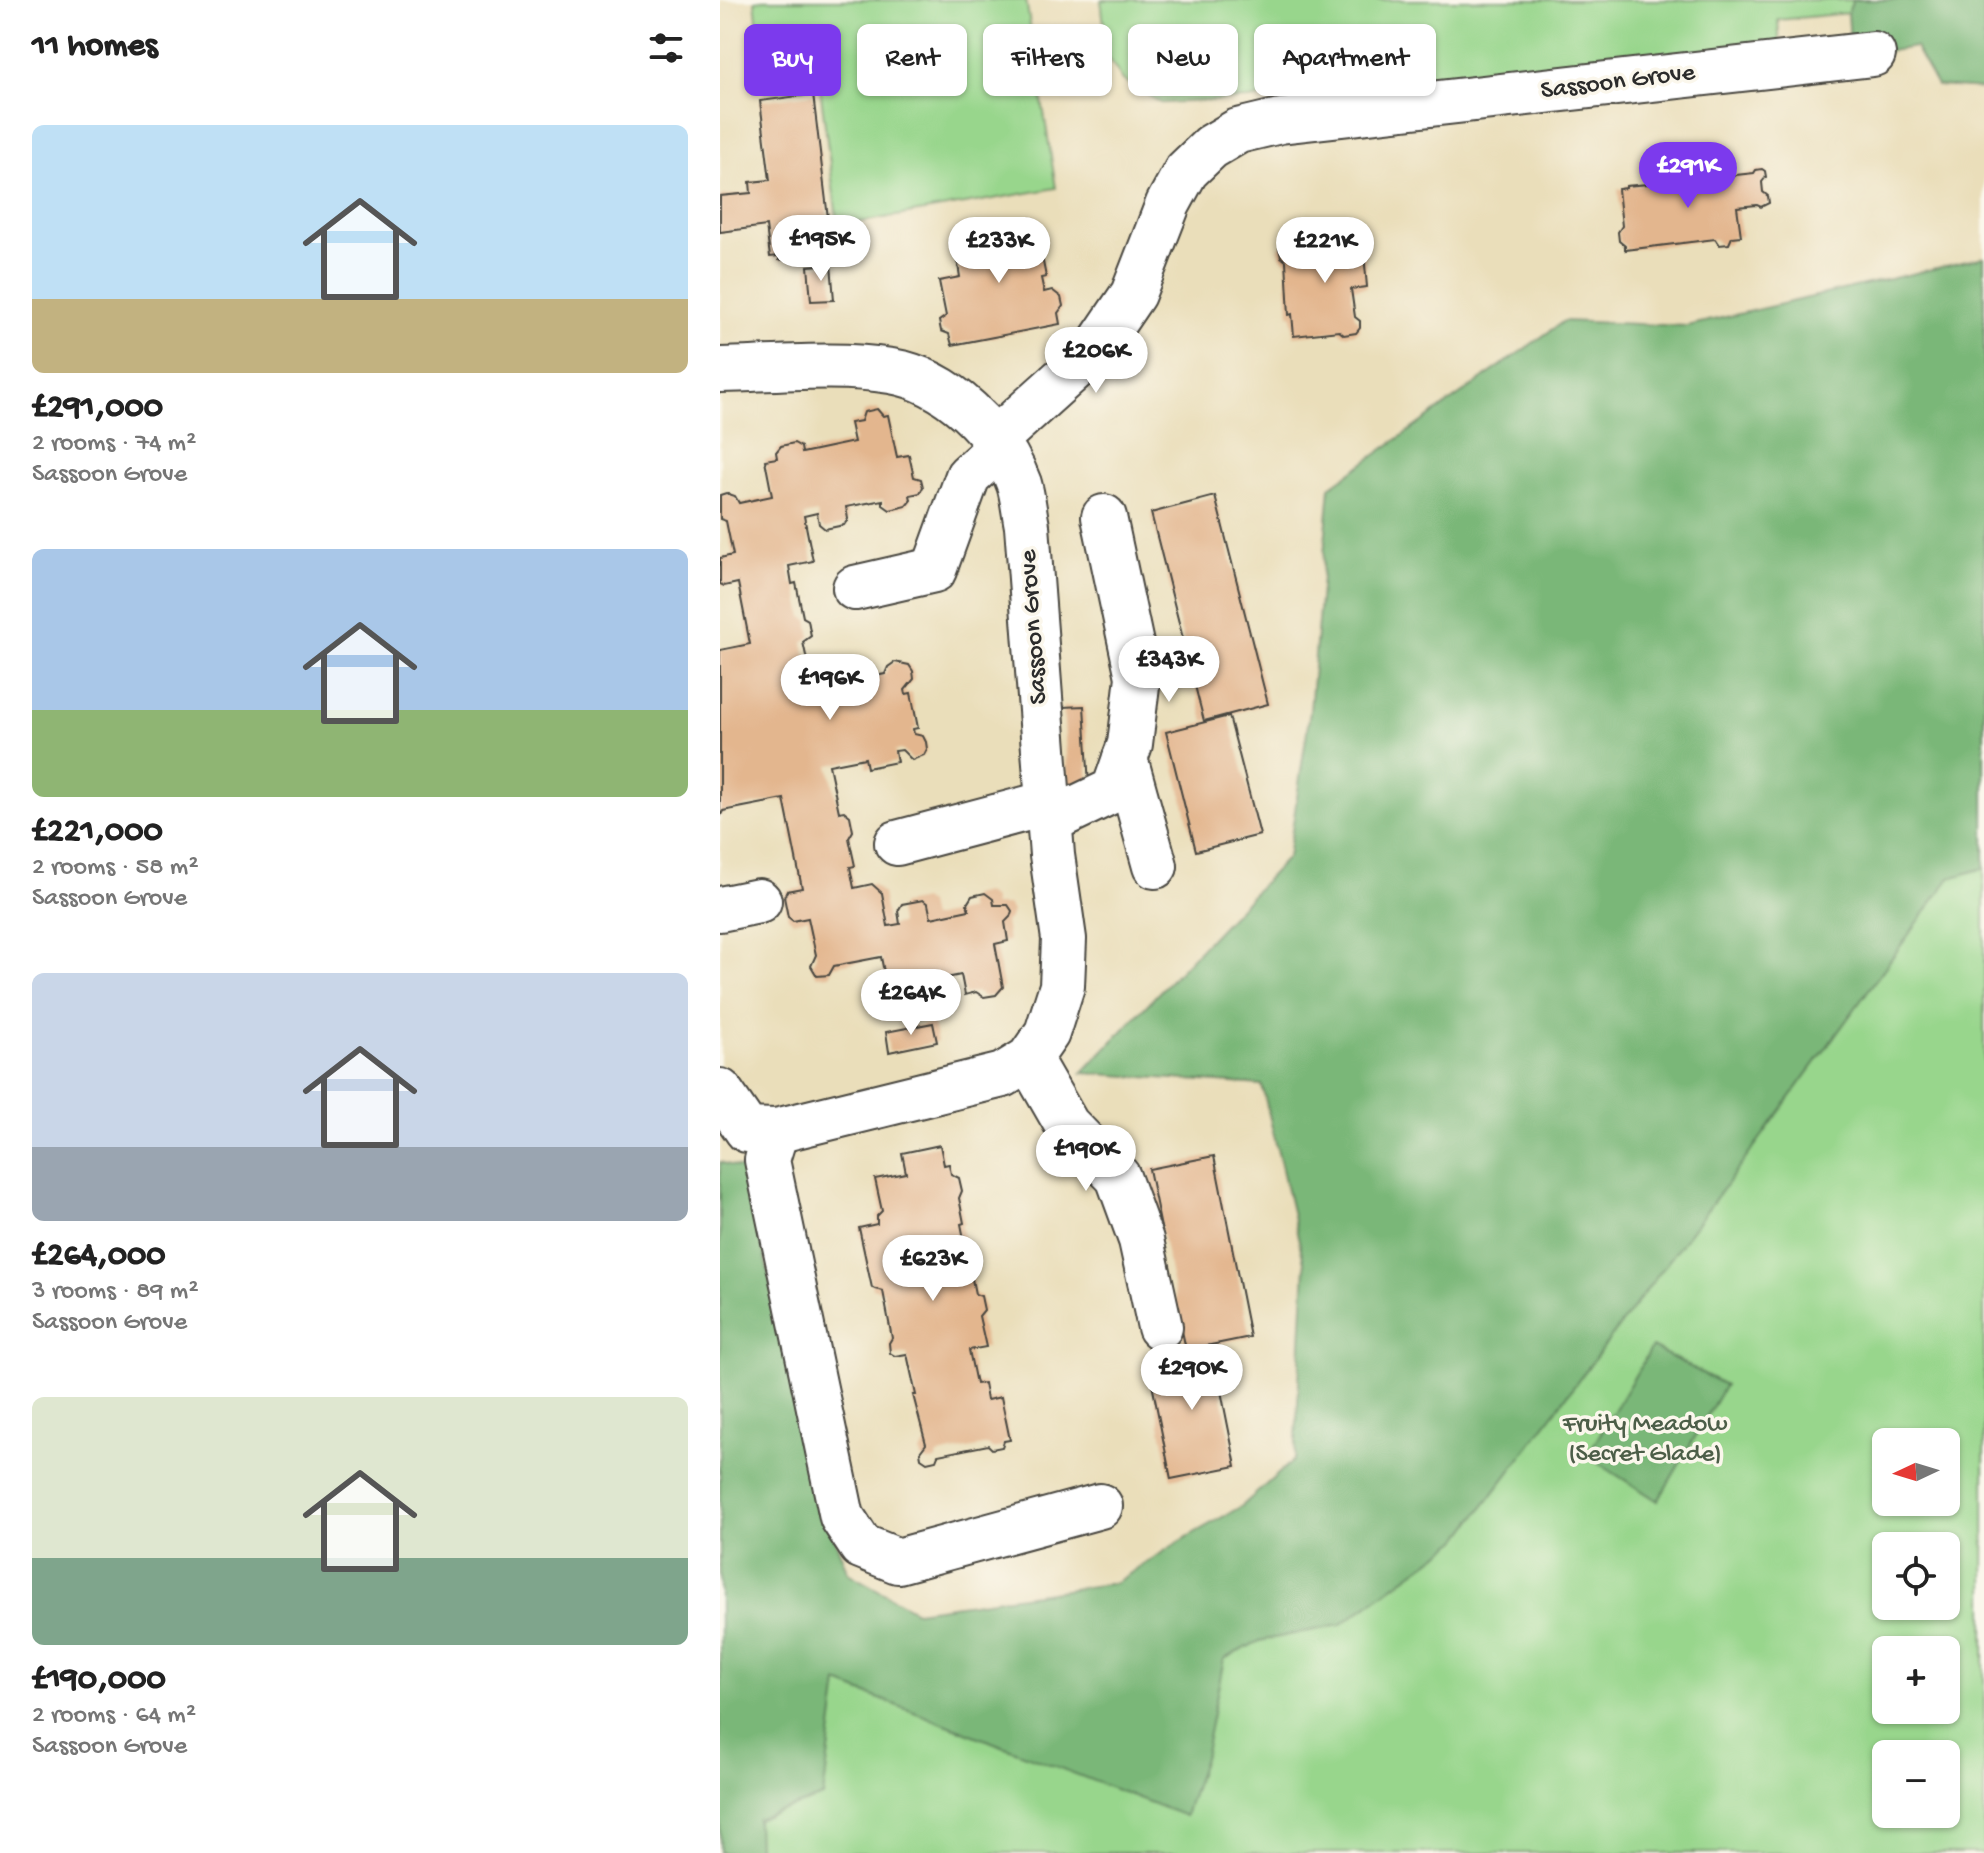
<!DOCTYPE html>
<meta charset="utf-8">
<style>
:root{--surface:#fff;--page:#f2f2f2;--text:#222;--muted:#767676;--accent:#7c3aed}
body{margin:0;font-family:"Gochi Hand",sans-serif;background:var(--page);color:var(--text);height:100vh;display:flex;flex-direction:column;font-size:30px;white-space:nowrap}
*{box-sizing:border-box;margin:0}
p{font-size:26px;color:var(--muted)}
.icon{flex:none;width:44px;height:44px;fill:none;stroke:currentColor;stroke-width:2;stroke-linecap:round;stroke-linejoin:round}
.map{position:relative;flex:1;overflow:hidden}
.details{display:flex;flex-direction:column;background:var(--surface);width:720px}
.details>*{flex:none}
.guide{position:absolute;left:24px;top:24px;width:760px;height:72px;display:flex;gap:16px}
.needle{width:52px;rotate:266deg}
.buttons{position:absolute;left:1152px;top:1428px;display:grid;gap:16px}
.buttons a{display:grid;place-items:center;width:88px;height:88px;border-radius:12px;background:var(--surface);box-shadow:0 2px 6px #0004;font-size:40px}
.price{position:absolute;translate:-50% -68px;padding:0 18px;border-radius:28px;background:#fff;color:#222;font-size:26px;line-height:52px;filter:drop-shadow(0 2px 4px #0008)}
.price::after{content:'';position:absolute;left:50%;top:48px;width:24px;height:18px;margin-left:-12px;background:inherit;clip-path:polygon(0 0,100% 0,50% 100%)}
.price.on{background:var(--accent);color:#fff}
ul{padding:0;list-style:none}
li{display:grid;align-content:center;gap:16px;height:424px;padding:0 32px}
li span{display:grid;place-items:center;height:248px;border-radius:12px;color:#555}
li>.icon{margin-inline-start:auto}
span .icon{width:144px;height:144px;fill:#fffc;stroke-width:1}
li b{font-size:34px}
h2{display:flex;justify-content:space-between;align-items:center;height:96px;padding:0 32px;font-size:34px}
.tag{padding:0 28px;border-radius:12px;background:var(--surface);box-shadow:0 2px 6px #0004;font-size:28px;line-height:72px}
.tag.on{background:var(--accent);color:#fff}
main{display:flex;flex:1;min-height:0}
.map>svg:first-child{display:block}
.green{fill:#98d68c;stroke:#62805c;stroke-width:2;fill-rule:evenodd}
.forest{fill:#7ab778;stroke:#527152;stroke-width:2}
.building{fill:#e3b68e}
.lines{fill:none;stroke-linecap:round;stroke-linejoin:round}
.minor-casing{stroke:#484640;stroke-width:48}
.minor{stroke:#fff;stroke-width:44}
.labels{text-anchor:middle;dominant-baseline:central;stroke-width:7;stroke-linejoin:round;paint-order:stroke}
.street-label{font-size:26px;fill:#2b2b2b;stroke:#fbf7ec}
.park-label{font-size:26px;fill:#4c5e48;stroke:#fbf7ec}
</style>
<main>
<section class="details">
<h2>11 homes<svg class="icon" aria-label="filters" viewBox="0 0 24 24"><path d="M4 7h16M4 17h16"/><circle cx="9" cy="7" r="2"/><circle cx="15" cy="17" r="2"/></svg></h2>
<ul>
<li><span style="background:linear-gradient(#bfe0f5 70%,#c2b280 0)"><svg class="icon" aria-label="home" viewBox="0 0 24 24"><path d="M3 11l9-7 9 7M6 9v11h12V9"/></svg></span><div><b>£291,000</b><p>2 rooms · 74 m²</p><p>Sassoon Grove</p></div></li>
<li><span style="background:linear-gradient(#a9c7e8 65%,#8fb573 0)"><svg class="icon" aria-label="home" viewBox="0 0 24 24"><path d="M3 11l9-7 9 7M6 9v11h12V9"/></svg></span><div><b>£221,000</b><p>2 rooms · 58 m²</p><p>Sassoon Grove</p></div></li>
<li><span style="background:linear-gradient(#c9d6e8 70%,#9aa5b1 0)"><svg class="icon" aria-label="home" viewBox="0 0 24 24"><path d="M3 11l9-7 9 7M6 9v11h12V9"/></svg></span><div><b>£264,000</b><p>3 rooms · 89 m²</p><p>Sassoon Grove</p></div></li>
<li><span style="background:linear-gradient(#dfe7d0 65%,#7fa58c 0)"><svg class="icon" aria-label="home" viewBox="0 0 24 24"><path d="M3 11l9-7 9 7M6 9v11h12V9"/></svg></span><div><b>£190,000</b><p>2 rooms · 64 m²</p><p>Sassoon Grove</p></div></li>
</ul>
</section>
<div class="map">
<svg width="1264" height="1853" viewBox="0 0 1264 1853">
<rect width="100%" height="100%" fill="#fbf7ec"/>
<filter id="ink" filterUnits="userSpaceOnUse"><feTurbulence type="fractalNoise" baseFrequency=".0125" numOctaves="2"/><feDisplacementMap in="SourceGraphic" scale="16" xChannelSelector="R" yChannelSelector="G"/><feConvolveMatrix kernelMatrix="1 2 1 2 8 2 1 2 1" color-interpolation-filters="sRGB"/></filter>
<filter id="wash" filterUnits="userSpaceOnUse"><feTurbulence type="fractalNoise" baseFrequency=".006" numOctaves="4" result="noise"/><feDisplacementMap in="SourceGraphic" scale="32" xChannelSelector="R" yChannelSelector="G"/><feGaussianBlur stdDeviation="1.8" result="paint"/><feColorMatrix in="noise" values="0 0 0 0 0 0 0 0 0 0 0 0 0 0 0 0 0 1.4 0 .05"/><feComposite in="paint" operator="in"/></filter>
<g filter="url(#wash)">
<rect width="100%" height="100%" fill="#eadeba"/>
<g class="green">
<polygon points="43,0 306,0 336,188 118,226 100,87 45,92 35,1"/>
<polygon points="381,0 1133,0 1128,13 1058,20 1060,50 588,105 575,92 528,99 441,103 403,80 388,57"/>
<path d="M1264,850V1853H0V1661L425,1607L1248,855ZM1166,1442H1226V1502H1166ZM1166,1546H1226V1606H1166ZM1166,1650H1226V1710H1166ZM1166,1754H1226V1814H1166Z"/>
</g>
<g class="forest">
<polygon points="1133,0 1264,0 1264,89 1217,86 1195,47 1131,57 1128,13"/>
<polygon points="1264,257 1264,868 1230,878 1024,1161 738,1540 620,1625 539,1641 504,1659 484,1758 465,1816 118,1683 103,1797 37,1819 38,1853 0,1853 0,1162 24,1169 104,1511 128,1573 196,1611 395,1583 460,1541 522,1506 575,1459 585,1266 542,1085 362,1073 568,857 590,711 610,487 844,321 967,326"/>
<polygon points="932,1347 1005,1385 938,1501 867,1456"/>
</g>
<g id="blocks">
<g class="building">
<polygon points="93,94 108,218 81,221 85,257 59,260 59,256 50,257 46,226 0,232 0,196 31,193 30,182 50,180 40,101"/>
<polygon points="1042,169 1045,171 1046,177 1042,182 1043,192 1048,196 1049,203 1041,207 1037,205 1017,207 1021,236 1012,237 1009,244 999,245 995,239 905,250 905,246 899,241 898,232 902,226 898,189 906,188 906,186 973,180 976,172 985,171 990,175 998,174 998,177 1034,173 1036,170"/>
<polygon points="310,218 313,229 317,228 323,232 325,244 321,252 326,277 321,278 324,292 332,290 341,297 343,306 338,313 340,324 232,345 229,334 221,331 219,321 226,316 219,281 240,277 237,258 245,251 241,231"/>
<polygon points="641,236 647,241 648,249 644,254 647,287 631,289 635,317 640,321 640,328 636,333 624,335 619,331 574,336 572,314 569,315 566,261 561,257 559,248 562,246 569,248 594,245 598,242 607,240 610,243 633,241 636,237"/>
<polygon points="111,264 114,300 91,301 88,266"/>
<polygon points="157,409 163,416 168,415 177,457 189,455 194,477 201,479 203,487 200,493 190,495 191,500 186,506 170,510 163,505 163,500 126,507 128,519 124,525 105,529 99,524 97,513 84,516 93,561 69,566 72,584 76,583 83,617 88,620 91,636 83,642 93,688 165,674 168,667 175,662 189,665 193,671 194,679 185,690 186,694 191,693 198,728 193,729 194,734 203,736 206,742 207,749 204,755 192,760 182,750 175,751 177,762 147,768 145,758 109,765 119,812 124,811 130,816 133,831 129,838 135,866 130,867 134,888 152,884 162,893 168,926 180,924 178,911 182,904 203,900 208,904 211,918 249,910 247,904 252,896 265,893 273,899 274,905 288,905 292,911 290,917 285,922 288,941 275,944 283,987 276,995 264,997 256,992 245,995 241,975 184,987 178,997 170,998 164,991 166,982 161,957 114,966 109,975 97,976 91,966 96,955 88,918 73,921 68,917 64,897 67,891 82,888 64,799 3,811 0,817 0,650 30,644 18,583 4,586 0,584 0,558 13,555 6,521 0,519 0,495 6,493 15,496 19,503 52,496 45,460 57,458 56,452 61,446 74,443 81,447 82,453 134,442 130,423 141,421 144,412"/>
<polygon points="495,496 548,704 484,721 431,513"/>
<polygon points="364,706 369,785 348,787 343,707"/>
<polygon points="509,716 540,835 476,851 446,732"/>
<polygon points="213,1023 217,1042 169,1052 166,1032"/>
<polygon points="220,1145 224,1165 229,1164 231,1174 239,1178 242,1191 239,1198 244,1223 241,1224 255,1294 261,1296 264,1310 259,1316 266,1347 249,1350 256,1384 264,1383 267,1400 281,1397 290,1440 284,1441 282,1447 272,1449 268,1445 218,1455 216,1460 207,1462 201,1458 200,1452 206,1444 193,1395 196,1395 187,1354 175,1356 170,1353 169,1343 172,1338 163,1291 152,1288 139,1228 157,1224 157,1216 162,1211 155,1179 186,1173 182,1153"/>
<polygon points="494,1156 530,1337 466,1350 429,1169"/>
<polygon points="492,1346 516,1466 451,1479 427,1359"/>
</g>
</g>
</g>
<g filter="url(#ink)">
<use href="#blocks" fill-opacity="0" stroke="#484640" stroke-width="2"/>
<g class="lines">
<g class="minor-casing">
<g id="minor">
<path d="M0,370C56,369 116,362 171,371C228,380 280,432 299,484C303,497 304,512 307,526L332,855L344,939L342,986L327,1033L309,1059L283,1075L56,1131L27,1130L0,1091"/>
<polyline points="275,440 375,350 413,294 448,204 466,171 491,147 518,131 560,121 1153,54"/>
<polyline points="135,588 214,570 248,476 279,448"/>
<polyline points="405,758 435,866"/>
<polyline points="329,821 394,790 410,744 418,677 384,517"/>
<polyline points="177,843 328,803"/>
<polyline points="0,909 39,901"/>
<polyline points="309,1059 347,1125 398,1177 421,1240 440,1327"/>
<polyline points="56,1131 47,1160 122,1517 141,1546 178,1561 380,1506"/>
</g>
</g>
<use href="#minor" class="minor"/>
</g>
</g>
<g class="labels">
<g class="street-label">
<text transform="translate(898 83) rotate(-7)">Sassoon Grove</text>
<text transform="translate(315 627) rotate(-94)">Sassoon Grove</text>
</g>
<g class="park-label">
<text x="925" y="1425">Fruity Meadow<tspan x="925" dy="30">(Secret Glade)</tspan></text>
</g>
</g>
</svg>
<div class="buttons">
<a><svg class="needle" viewBox="-14 -14 28 28"><path d="M0-13l5 13h-10z" fill="#e53935"/><path d="M0 13l5-13h-10z" fill="#767676"/></svg></a>
<a><svg class="icon" aria-label="locate" viewBox="0 0 24 24"><circle cx="12" cy="12" r="6"/><path d="M12 2v4M12 18v4M2 12h4M18 12h4"/></svg></a>
<a>+</a>
<a>−</a>
</div>
<b class="price on" style="left:968px;top:210px">£291K</b>
<b class="price" style="left:101px;top:283px">£195K</b>
<b class="price" style="left:279px;top:285px">£233K</b>
<b class="price" style="left:605px;top:285px">£221K</b>
<b class="price" style="left:376px;top:395px">£206K</b>
<b class="price" style="left:449px;top:704px">£343K</b>
<b class="price" style="left:110px;top:722px">£196K</b>
<b class="price" style="left:191px;top:1037px">£264K</b>
<b class="price" style="left:366px;top:1193px">£190K</b>
<b class="price" style="left:213px;top:1303px">£623K</b>
<b class="price" style="left:472px;top:1412px">£290K</b>
<div class="guide">
<a class="tag on">Buy</a>
<a class="tag">Rent</a>
<a class="tag">Filters</a>
<a class="tag">New</a>
<a class="tag">Apartment</a>
</div>
</div>
</main>
